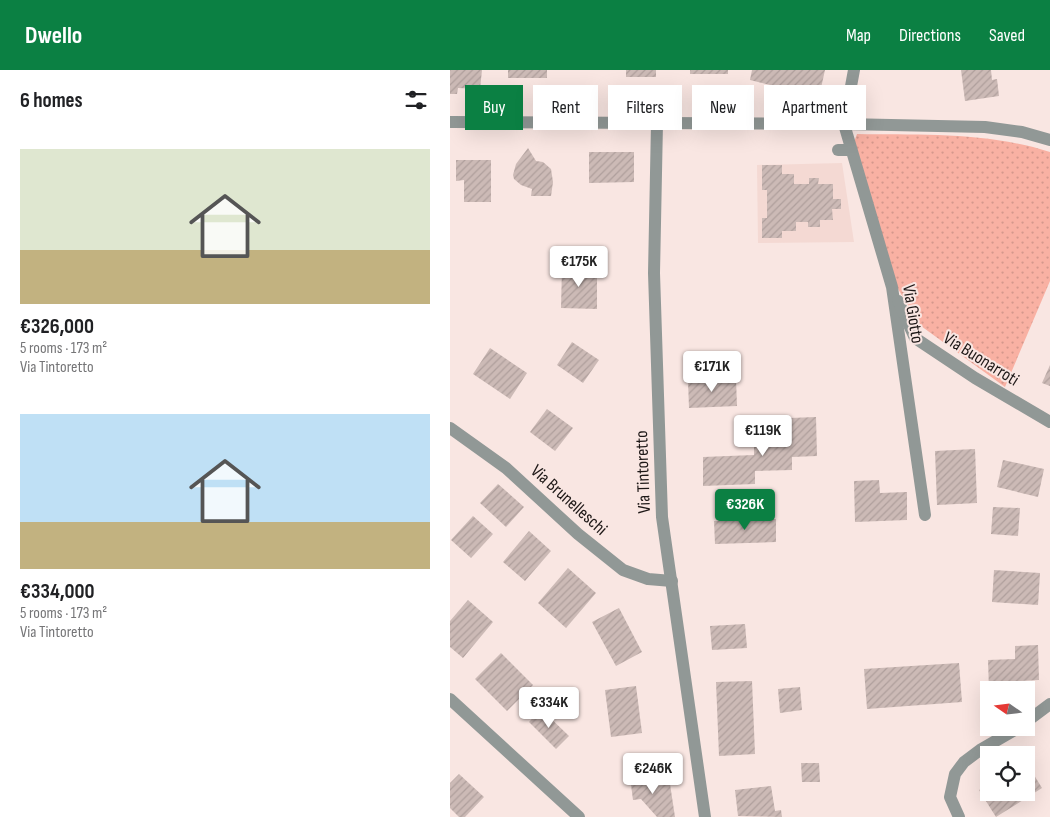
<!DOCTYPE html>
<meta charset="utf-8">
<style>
:root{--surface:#fff;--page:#f6f6f6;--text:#202124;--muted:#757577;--accent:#0b8043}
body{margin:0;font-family:"Sofia Sans Condensed",sans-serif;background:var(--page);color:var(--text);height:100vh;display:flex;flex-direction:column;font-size:19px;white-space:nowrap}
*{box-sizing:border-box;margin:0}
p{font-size:16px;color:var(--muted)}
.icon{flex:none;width:28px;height:28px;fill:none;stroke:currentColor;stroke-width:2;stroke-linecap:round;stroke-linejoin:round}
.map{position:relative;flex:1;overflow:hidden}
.details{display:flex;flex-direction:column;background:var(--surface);width:450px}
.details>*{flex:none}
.banner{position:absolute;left:15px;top:15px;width:475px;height:45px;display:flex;gap:10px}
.needle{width:32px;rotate:284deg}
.controls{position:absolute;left:530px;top:611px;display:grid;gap:10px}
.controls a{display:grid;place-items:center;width:55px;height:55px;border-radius:0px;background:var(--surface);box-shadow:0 5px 20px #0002;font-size:25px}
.price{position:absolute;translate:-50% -42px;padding:0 11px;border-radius:5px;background:#fff;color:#222;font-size:16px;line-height:32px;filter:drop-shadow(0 1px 2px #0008)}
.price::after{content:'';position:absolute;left:50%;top:30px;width:15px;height:11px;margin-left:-8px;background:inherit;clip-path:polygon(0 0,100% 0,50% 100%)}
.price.active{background:var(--accent);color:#fff}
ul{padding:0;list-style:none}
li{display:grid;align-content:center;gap:10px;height:265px;padding:0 20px}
li span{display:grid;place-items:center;height:155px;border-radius:0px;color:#555}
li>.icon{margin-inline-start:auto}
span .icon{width:90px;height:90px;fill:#fffc;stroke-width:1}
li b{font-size:21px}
h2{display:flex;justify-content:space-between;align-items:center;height:60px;padding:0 20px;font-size:21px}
.pill{padding:0 18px;border-radius:0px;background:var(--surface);box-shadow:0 5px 20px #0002;font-size:18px;line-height:45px}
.pill.active{background:var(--accent);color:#fff}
header{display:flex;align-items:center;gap:30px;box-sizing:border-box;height:70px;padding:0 25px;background:var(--accent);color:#fff}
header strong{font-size:24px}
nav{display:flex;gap:28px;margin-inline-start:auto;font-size:18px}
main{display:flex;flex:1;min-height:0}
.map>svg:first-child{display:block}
.built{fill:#f4d9d3}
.grass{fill:url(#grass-dots)}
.building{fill:url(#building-hatch)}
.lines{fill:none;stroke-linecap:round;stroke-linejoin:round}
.minor{stroke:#919896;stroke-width:12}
.labels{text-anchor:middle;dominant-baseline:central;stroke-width:4;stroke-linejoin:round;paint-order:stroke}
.street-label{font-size:18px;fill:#1e1817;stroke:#f9e6e2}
</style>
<header>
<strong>Dwello</strong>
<nav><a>Map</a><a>Directions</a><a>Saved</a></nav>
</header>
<main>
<section class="details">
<h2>6 homes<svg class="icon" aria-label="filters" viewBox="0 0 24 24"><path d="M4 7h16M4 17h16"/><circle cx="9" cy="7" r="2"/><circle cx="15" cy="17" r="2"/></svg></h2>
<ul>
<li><span style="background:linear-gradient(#dfe7d0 65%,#c2b280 0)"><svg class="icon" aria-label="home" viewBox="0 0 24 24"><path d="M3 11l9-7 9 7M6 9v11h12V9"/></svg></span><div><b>€326,000</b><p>5 rooms · 173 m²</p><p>Via Tintoretto</p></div></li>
<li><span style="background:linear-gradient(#bfe0f5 70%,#c2b280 0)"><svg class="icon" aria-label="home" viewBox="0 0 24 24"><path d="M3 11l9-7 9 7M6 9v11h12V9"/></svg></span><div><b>€334,000</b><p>5 rooms · 173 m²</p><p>Via Tintoretto</p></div></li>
</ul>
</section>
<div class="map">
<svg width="600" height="747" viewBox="0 0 600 747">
<defs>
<pattern id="grass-dots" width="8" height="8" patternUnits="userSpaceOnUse" patternTransform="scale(1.25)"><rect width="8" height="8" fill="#f9b1a3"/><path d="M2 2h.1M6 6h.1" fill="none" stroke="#d5988c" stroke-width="1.8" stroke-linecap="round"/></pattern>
<pattern id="building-hatch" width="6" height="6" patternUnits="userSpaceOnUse" patternTransform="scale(1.25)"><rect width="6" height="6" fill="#ccbab6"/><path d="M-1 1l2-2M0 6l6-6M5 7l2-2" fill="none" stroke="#af9f9c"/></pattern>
</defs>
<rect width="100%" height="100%" fill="#f9e6e2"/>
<polygon class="built" points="392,93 404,172 308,173 307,95"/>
<path class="grass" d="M407,64C472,65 538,62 600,82V211L555,317L471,256L448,219L404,72Z"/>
<g class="building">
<polygon points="0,0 32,0 30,19 8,18 7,24 0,24"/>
<rect x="58" y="0" width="39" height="8"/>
<rect x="176" y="0" width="30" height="7"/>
<rect x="240" y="0" width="38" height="4"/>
<polygon points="302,0 375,0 369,27 300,10"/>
<polygon points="511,0 541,0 542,10 547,9 549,26 515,31"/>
<polygon points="78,78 86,91 93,92 101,99 103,112 101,126 81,126 82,119 71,115 64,109 63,105 66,94"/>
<polygon points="139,82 184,82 184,112 139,113"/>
<polygon points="6,90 41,90 41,132 14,132 14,110 6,111"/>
<polygon points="312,95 332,95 332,104 344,104 344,114 359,114 359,108 369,108 368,114 383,114 383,129 391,129 391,139 382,139 383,150 370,150 370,157 358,157 358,152 346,152 346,161 332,161 332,168 312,168 312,148 317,148 317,120 312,120"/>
<polygon points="112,197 147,198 147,239 111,238"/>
<polygon points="122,272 149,290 133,313 107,295"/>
<polygon points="40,278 77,303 60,329 23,304"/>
<polygon points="600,295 600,316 592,313"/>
<polygon points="286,309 287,336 239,338 238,311"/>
<polygon points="97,339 123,358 105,381 80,362"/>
<polygon points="366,347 367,386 342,387 342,400 305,401 305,414 253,416 253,387 304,385 304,374 341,373 340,348"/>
<polygon points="525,379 527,433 487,435 485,381"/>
<polygon points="553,390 594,399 588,427 547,417"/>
<polygon points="429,410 430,423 457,422 457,450 405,452 404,411"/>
<polygon points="48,414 74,437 56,457 30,433"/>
<polygon points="543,437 570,438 568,466 541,464"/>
<polygon points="23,446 43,464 21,488 1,470"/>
<polygon points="326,449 326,472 265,474 264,451"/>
<polygon points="79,461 101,481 75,511 53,492"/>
<polygon points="118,498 146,523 116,558 88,533"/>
<polygon points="544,500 590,503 588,535 542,532"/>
<polygon points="18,530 43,552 13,588 0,577 0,551"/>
<polygon points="169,538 192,582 166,596 142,552"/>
<polygon points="295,554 297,578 262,580 260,556"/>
<polygon points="588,575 589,610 569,611 570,620 539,620 538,590 565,589 565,576"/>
<polygon points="51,583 83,615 57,641 25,609"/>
<polygon points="509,593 512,632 417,639 414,599"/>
<polygon points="302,611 305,684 269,686 266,612"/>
<polygon points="186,616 192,663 161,667 155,620"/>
<polygon points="350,617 352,640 330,643 328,619"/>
<polygon points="91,639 119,666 106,679 79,652"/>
<polygon points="576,692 592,718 546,747 529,720 539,714 539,722 576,722"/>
<polygon points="351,693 369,693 370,712 352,712"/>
<polygon points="206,703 207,716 220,714 225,747 207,747 191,729 183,730 180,707"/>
<polygon points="9,704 34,727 15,747 9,747 0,738 0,713"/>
<polygon points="321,716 325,741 331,740 332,747 288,746 285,720"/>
</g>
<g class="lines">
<g class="minor">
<polyline points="404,0 394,54 442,217 475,445"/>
<polyline points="0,52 394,54 535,57 572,62 600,70"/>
<polyline points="207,53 204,203 212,447 255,747"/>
<polyline points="388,80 401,80"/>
<polyline points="448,231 465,268 525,308 600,352"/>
<polyline points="0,358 56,398 128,464 173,500 198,509 222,511"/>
<polyline points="0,629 129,747"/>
<polyline points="576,652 600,634"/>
<polyline points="509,747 500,727 505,704 514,692 530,680 568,658"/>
</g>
</g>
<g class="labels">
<g class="street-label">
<text transform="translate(463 244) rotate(81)">Via Giotto</text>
<text transform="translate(531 289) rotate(32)">Via Buonarroti</text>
<text transform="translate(193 402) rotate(-92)">Via Tintoretto</text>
<text transform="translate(119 430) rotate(42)">Via Brunelleschi</text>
</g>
</g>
</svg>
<div class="controls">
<a><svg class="needle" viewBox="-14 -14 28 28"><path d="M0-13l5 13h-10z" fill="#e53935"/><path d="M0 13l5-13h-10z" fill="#757577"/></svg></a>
<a><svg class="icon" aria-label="locate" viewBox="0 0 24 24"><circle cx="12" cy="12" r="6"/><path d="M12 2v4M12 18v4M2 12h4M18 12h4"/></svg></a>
</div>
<b class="price" style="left:129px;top:218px">€175K</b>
<b class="price" style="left:262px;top:323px">€171K</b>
<b class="price" style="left:313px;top:387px">€119K</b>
<b class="price active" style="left:295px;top:461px">€326K</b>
<b class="price" style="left:99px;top:659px">€334K</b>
<b class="price" style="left:203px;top:725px">€246K</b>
<div class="banner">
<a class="pill active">Buy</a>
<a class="pill">Rent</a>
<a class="pill">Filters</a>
<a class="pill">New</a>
<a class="pill">Apartment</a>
</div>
</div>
</main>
